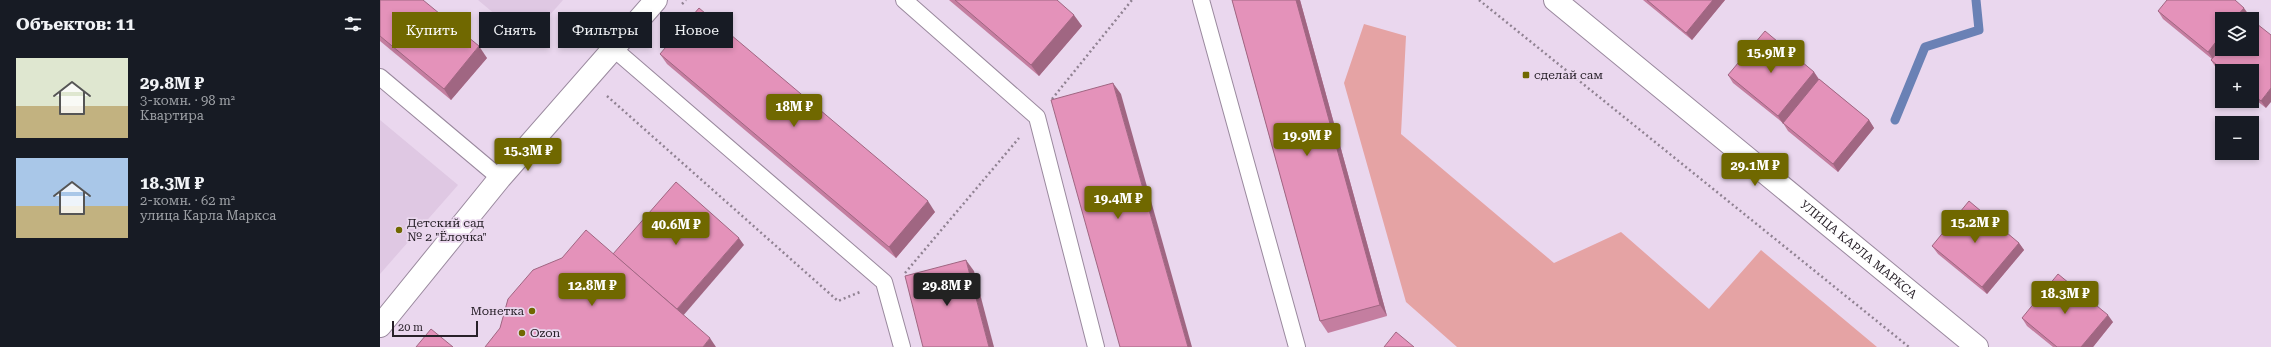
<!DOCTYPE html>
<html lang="ru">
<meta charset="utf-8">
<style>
:root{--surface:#171b24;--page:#20242c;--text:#f1f3f6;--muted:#9ea1a6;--accent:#706800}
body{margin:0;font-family:"Roboto Serif",serif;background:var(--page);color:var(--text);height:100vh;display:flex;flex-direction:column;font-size:15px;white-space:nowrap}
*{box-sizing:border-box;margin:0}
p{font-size:13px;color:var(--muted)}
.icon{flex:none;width:22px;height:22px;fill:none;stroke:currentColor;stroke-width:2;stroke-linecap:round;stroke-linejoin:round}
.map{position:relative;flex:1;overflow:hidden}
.drawer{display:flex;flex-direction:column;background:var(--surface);width:380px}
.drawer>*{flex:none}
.hud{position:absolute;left:12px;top:12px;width:380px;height:36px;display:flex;gap:8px}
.tools{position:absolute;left:1835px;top:12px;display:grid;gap:8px}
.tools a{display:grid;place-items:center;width:44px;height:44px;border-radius:0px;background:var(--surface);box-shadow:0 2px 6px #0003;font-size:20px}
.scale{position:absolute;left:12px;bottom:10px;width:86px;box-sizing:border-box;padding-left:4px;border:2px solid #282129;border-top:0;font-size:11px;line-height:14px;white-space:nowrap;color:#282129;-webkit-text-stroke:3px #ead7ee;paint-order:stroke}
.price{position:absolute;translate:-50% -34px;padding:0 9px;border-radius:4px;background:var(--accent);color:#fff;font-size:13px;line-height:26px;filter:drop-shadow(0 1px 2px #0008)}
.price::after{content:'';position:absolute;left:50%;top:24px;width:12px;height:9px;margin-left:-6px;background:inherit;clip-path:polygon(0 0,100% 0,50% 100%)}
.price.selected{background:#222;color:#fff}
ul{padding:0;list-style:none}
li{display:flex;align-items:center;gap:12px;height:100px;padding:0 16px}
li span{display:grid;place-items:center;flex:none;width:112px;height:80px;border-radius:0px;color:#555}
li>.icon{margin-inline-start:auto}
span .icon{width:48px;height:48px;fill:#fffc;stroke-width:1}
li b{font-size:17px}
h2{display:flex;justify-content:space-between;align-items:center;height:48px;padding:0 16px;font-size:17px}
.chip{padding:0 14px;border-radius:0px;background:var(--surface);box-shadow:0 2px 6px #0003;font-size:14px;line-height:36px}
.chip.selected{background:var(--accent);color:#fff}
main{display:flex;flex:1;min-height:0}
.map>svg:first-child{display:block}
.built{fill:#dfc8e3}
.green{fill:#e5a3a4}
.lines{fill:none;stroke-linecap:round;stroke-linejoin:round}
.stream{stroke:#6a81b5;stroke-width:9}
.lane-casing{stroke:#9a899e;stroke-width:18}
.street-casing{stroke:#9a899e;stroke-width:24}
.secondary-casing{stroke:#9a899e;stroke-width:24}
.path{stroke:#908292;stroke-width:2.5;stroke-dasharray:2 3;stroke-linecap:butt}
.lane{stroke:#fff;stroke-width:16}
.street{stroke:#fff;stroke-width:22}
.secondary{stroke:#fff;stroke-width:22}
.wall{fill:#c47ea0}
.shaded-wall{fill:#a06682}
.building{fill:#e492ba;stroke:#a06682}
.poi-dot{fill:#706800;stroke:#ead7ee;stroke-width:1.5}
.labels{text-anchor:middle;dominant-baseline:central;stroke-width:3.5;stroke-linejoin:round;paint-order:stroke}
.poi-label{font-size:12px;fill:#282129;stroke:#ead7ee;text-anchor:start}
.street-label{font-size:12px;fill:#282129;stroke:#ead7ee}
</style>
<main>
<section class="drawer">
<h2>Объектов: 11<svg class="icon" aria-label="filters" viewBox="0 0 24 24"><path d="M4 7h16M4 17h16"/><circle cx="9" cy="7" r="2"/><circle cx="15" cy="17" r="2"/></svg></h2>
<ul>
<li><span style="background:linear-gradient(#dfe7d0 60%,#c2b280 0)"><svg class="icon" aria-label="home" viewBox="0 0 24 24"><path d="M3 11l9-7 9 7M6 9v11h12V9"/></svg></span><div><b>29.8M ₽</b><p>3-комн. · 98 m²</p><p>Квартира</p></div></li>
<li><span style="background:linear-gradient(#a9c7e8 60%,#c2b280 0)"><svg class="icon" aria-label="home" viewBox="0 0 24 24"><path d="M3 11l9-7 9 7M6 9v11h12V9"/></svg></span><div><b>18.3M ₽</b><p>2-комн. · 62 m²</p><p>улица Карла Маркса</p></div></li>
</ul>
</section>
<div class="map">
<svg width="1891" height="347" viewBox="0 0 1891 347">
<rect width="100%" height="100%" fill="#ead7ee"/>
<g class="built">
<polygon points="98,0 183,0 147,41"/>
<polygon points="0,120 78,185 0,274"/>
</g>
<polygon class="green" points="984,24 1026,36 1021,134 1174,263 1241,232 1329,309 1381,250 1497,347 1077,347 1026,302 964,83"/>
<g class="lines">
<polyline class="stream" points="1515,120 1545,47 1599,30 1596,0"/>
<g class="lane-casing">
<g id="lane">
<polyline points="524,0 657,117 716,347"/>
<polyline points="821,0 917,347"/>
<polyline points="234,49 504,282 522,347"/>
<polyline points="0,77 120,178"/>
</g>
</g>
<g class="street-casing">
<polyline id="street" points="0,326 120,178 276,0"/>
</g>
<g class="secondary-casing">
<g id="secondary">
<path id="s1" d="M1175,0L1597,347"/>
</g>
</g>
<g class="path">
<polyline points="1099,0 1529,347"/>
<polyline points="302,4 306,0"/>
<polyline points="227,96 458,301 480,292"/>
<polyline points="672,99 752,0"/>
<polyline points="525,273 639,138"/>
</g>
<use href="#lane" class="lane"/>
<use href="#street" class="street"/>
<use href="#secondary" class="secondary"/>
</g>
<g class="wall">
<polygon points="0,0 107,58 71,100 0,41"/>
<polygon points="569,0 677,0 702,26 659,76"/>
<polygon points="852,0 920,0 1007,316 948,333 940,321"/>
<polygon points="1263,0 1345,0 1312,40"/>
<polygon points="1778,11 1869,15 1868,16 1872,49 1886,108 1872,97 1872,71 1842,71 1842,73 1836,68 1831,60 1832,59 1783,19"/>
<polygon points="280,54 555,212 516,258 287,64"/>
<polygon points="1434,72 1439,79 1489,120 1494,128 1458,172 1408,131 1403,123 1353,83 1348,75"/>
<polygon points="1639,243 1644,250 1607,294 1558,254 1552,246"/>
<polygon points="1642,318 1733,322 1713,347 1673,347 1647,326"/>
</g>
<g class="shaded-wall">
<polygon points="916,0 920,0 1007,316 1000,305"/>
<polygon points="1333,0 1345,0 1312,40 1306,33"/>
<polygon points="1864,8 1869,15 1866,19 1854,19"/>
<polygon points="694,15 702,26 659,76 651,65"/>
<polygon points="1842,34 1842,48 1833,59 1828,52"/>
<polygon points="99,46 107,58 71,100 64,89"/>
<polygon points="1434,72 1439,80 1403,124 1398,116"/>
<polygon points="733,83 741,94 812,347 808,347"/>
<polygon points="1891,88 1891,102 1886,108 1881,101"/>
<polygon points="1489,120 1494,128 1458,172 1453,164"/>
<polygon points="548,201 555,212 516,258 509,247"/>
<polygon points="359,238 364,245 302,317 297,309"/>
<polygon points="1639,243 1644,250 1607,294 1602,287"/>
<polygon points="586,260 594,271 614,347 609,347"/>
<polygon points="1728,315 1733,322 1713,347 1701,347"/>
<polygon points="330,338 336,347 323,347"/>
</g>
<g class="building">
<polygon points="0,0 43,0 99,46 64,89 0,36"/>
<polygon points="575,0 677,0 694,15 651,65"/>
<polygon points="852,0 916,0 1000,305 940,321"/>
<polygon points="1267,0 1333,0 1306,33"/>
<polygon points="1787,0 1855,0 1864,8 1854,19 1842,19 1842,34 1828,52 1778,11"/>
<polygon points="319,8 548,201 509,247 280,54"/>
<polygon points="1868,16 1871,19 1865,19"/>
<polygon points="1872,20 1891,35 1891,88 1881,101 1872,94 1872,71 1844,71 1831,60 1842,47 1842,49 1872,49"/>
<polygon points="1385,31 1434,72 1398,116 1348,75"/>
<polygon points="1439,79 1489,120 1453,164 1403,123"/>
<polygon points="733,83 808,347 740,347 671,100"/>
<polygon points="296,182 359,238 297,309 233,254"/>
<polygon points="1589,201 1639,243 1602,287 1552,246"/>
<polygon points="206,230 330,338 323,347 105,347 120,328 128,299 153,270 182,258"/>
<polygon points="586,260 609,347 543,347 525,276"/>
<polygon points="1678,274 1728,315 1701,347 1677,347 1642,318"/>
<polygon points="51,329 73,347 36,347"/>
<polygon points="1016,332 1034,347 1004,347"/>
</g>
<g class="poi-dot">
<rect x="1142" y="71" width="8" height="8" rx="2"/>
<circle cx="19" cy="230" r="4"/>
<circle cx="152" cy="311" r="4"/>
<circle cx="142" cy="333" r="4"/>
</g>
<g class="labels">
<g class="poi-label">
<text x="1154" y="75">сделай сам</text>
<text x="27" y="223">Детский сад<tspan x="27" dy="14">№ 2 "Ёлочка"</tspan></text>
<text x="144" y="311" text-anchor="end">Монетка</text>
<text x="150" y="333">Ozon</text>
</g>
<g class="street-label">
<text stroke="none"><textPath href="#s1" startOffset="393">УЛИЦА КАРЛА МАРКСА</textPath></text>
</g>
</g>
</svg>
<div class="tools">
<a><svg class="icon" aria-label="layers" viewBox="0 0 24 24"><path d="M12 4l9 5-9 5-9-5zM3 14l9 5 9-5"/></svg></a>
<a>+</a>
<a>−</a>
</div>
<div class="scale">20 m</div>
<b class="price" style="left:1391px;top:74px">15.9M ₽</b>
<b class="price" style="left:414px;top:128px">18M ₽</b>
<b class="price" style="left:927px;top:157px">19.9M ₽</b>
<b class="price" style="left:148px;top:172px">15.3M ₽</b>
<b class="price" style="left:1375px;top:187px">29.1M ₽</b>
<b class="price" style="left:738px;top:220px">19.4M ₽</b>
<b class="price" style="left:1595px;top:244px">15.2M ₽</b>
<b class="price" style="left:296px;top:246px">40.6M ₽</b>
<b class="price" style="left:212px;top:307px">12.8M ₽</b>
<b class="price selected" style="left:567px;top:307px">29.8M ₽</b>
<b class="price" style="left:1685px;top:315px">18.3M ₽</b>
<div class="hud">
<a class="chip selected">Купить</a>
<a class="chip">Снять</a>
<a class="chip">Фильтры</a>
<a class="chip">Новое</a>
</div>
</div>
</main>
